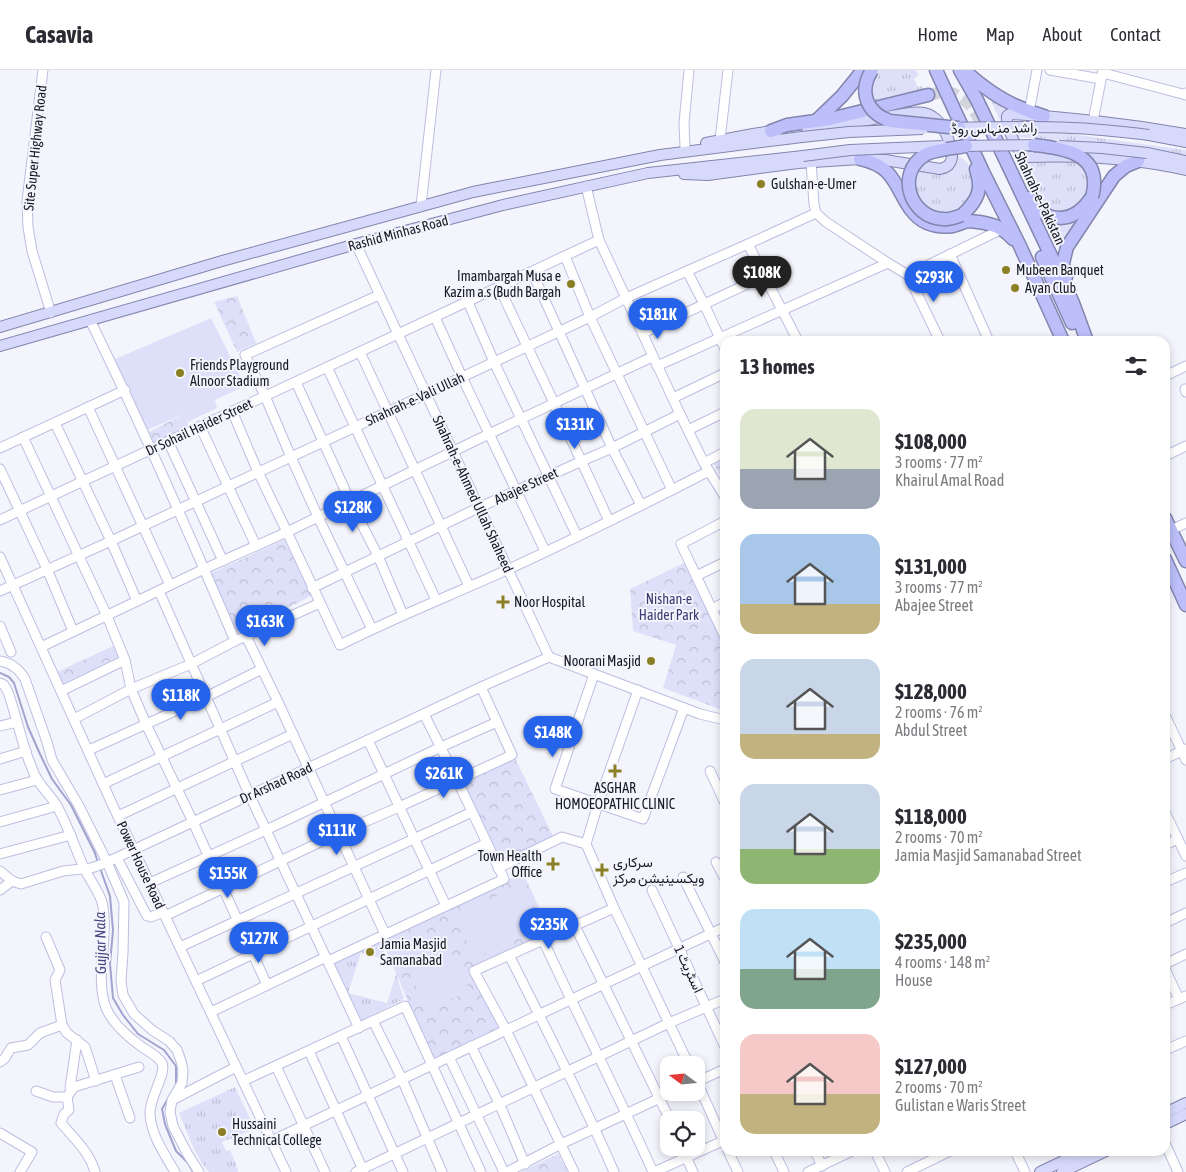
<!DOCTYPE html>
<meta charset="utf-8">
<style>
:root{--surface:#fff;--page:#f7f7f7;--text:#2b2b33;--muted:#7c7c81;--line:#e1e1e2;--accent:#2563eb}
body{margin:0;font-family:"Asap Condensed",Vazirmatn,sans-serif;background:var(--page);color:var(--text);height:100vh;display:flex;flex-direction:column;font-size:19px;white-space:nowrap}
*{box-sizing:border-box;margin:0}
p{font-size:16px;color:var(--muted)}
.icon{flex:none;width:28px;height:28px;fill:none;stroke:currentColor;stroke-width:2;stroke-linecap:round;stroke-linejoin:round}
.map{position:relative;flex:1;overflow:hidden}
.sheet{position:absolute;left:720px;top:266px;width:450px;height:820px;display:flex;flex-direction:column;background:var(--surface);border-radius:15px;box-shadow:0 2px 8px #0003}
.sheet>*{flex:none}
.needle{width:32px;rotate:286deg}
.fabs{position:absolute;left:660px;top:986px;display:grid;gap:10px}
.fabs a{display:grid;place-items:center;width:45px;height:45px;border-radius:10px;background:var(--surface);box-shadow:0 2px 8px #0003;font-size:25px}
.price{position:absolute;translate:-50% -42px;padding:0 11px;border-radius:18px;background:var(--accent);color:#fff;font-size:16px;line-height:32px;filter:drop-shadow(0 1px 2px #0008)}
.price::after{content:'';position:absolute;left:50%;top:30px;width:15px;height:11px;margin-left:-8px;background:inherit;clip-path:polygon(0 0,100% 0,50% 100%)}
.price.selected{background:#222;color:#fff}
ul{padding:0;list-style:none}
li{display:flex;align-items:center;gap:15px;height:125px;padding:0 20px}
li span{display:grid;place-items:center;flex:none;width:140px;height:100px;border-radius:15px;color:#555}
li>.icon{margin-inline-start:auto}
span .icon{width:60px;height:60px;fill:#fffc;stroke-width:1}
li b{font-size:21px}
h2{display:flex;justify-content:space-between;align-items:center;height:60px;padding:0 20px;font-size:21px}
header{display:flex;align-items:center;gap:30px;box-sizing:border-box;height:70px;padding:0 25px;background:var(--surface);border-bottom:1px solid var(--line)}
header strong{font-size:24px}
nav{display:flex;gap:28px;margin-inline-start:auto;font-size:18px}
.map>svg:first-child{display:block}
.grass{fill:url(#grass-tufts)}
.park{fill:url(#park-crowns)}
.pitch{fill:#dee0f9}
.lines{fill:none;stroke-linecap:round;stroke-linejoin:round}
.stream{stroke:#a0a3cf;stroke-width:2}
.highway-tunnel{stroke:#d3d4dc;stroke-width:12;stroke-dasharray:12 6;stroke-linecap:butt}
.minor-casing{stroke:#bcbee0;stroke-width:11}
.major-casing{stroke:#8385ae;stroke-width:12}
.highway-casing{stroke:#8385ae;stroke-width:15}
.minor{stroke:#fff;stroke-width:9}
.major{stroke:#d7d9fb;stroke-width:10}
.highway{stroke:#bcbff9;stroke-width:12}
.major-bridge-casing{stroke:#8385ae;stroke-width:12;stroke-linecap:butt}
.highway-bridge-casing{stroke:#8385ae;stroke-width:15;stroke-linecap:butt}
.major-bridge{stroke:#d7d9fb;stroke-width:10}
.highway-bridge{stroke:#bcbff9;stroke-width:12}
.poi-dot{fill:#8a7f25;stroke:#f4f5fc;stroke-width:2}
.labels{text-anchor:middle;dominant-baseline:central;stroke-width:4;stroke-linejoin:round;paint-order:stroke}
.street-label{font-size:14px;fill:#181824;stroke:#f4f5fc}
.poi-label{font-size:14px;fill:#181824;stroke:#f4f5fc;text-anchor:start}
.park-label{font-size:14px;fill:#3c3a73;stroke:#f4f5fc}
.water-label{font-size:15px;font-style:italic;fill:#46457f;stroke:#f4f5fc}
</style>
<header>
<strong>Casavia</strong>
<nav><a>Home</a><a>Map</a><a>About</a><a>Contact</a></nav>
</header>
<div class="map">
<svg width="1186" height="1102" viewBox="0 0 1186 1102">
<defs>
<pattern id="grass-tufts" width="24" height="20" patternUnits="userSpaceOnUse" patternTransform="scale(1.25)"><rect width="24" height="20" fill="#dee0f9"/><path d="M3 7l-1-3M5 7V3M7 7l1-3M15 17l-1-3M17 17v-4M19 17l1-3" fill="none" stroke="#bebfd5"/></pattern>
<pattern id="park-crowns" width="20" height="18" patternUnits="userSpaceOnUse" patternTransform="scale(1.25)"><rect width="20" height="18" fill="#dee0f9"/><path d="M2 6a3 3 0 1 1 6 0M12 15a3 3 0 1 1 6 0" fill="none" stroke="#bebfd5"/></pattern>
</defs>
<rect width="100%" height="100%" fill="#f4f5fc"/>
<g class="grass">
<path d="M879,0H916L919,5L914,9L918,17L922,16L923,21L874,33C870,21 871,10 879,0Z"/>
<polygon points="990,29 1009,42 1003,43 1001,46 1018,84 1026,90 1078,93 1083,95 1091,114 1085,132 1060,145 1040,136"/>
<polygon points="1014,62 1071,64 1186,80 1186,87 1098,73 1016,67"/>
<path d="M956,85C965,88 974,98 975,108C975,116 972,125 971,132L950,145C944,144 935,144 930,141C916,134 909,110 921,99L938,103Z"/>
<polygon points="1080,150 1061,180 1053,160 1047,152 1066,155"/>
<polygon points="380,870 387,890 361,883 348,923 387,933 396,904 404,929 359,952 330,891"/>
<path d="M235,1017L255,1059L222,1072L226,1081L230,1080L236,1094L238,1102H209C194,1085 188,1064 179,1043Z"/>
</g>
<g class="park">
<polygon points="237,226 256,273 237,282 214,232"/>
<polygon points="184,344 190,358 153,375 147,363"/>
<polygon points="725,386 725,415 713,392"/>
<polygon points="284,470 313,525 236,564 209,504"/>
<polygon points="686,492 725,577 725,641 663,618 676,575 633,561 630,519"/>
<polygon points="113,576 118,587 62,614 57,602"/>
<polygon points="513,684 555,770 498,798 457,710"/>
<polygon points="523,803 552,865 475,901 506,960 434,992 380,866"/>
<polygon points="558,1084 568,1102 520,1102"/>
</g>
<g class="pitch">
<polygon points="211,248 245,316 215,330 217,338 188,352 184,344 147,360 115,289"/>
<polygon points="523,814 542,857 475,888 455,845"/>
<polygon points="440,860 470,920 428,941 399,880"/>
</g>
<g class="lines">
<g class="stream">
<polyline points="0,603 9,607 14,613 28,657 40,684 52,709 71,735 95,783 98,793"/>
<polyline points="100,798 110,826 113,860 110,894 113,928 123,945 138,964 164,980 176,996 176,1015 162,1039 165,1054 176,1081 188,1093 193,1102"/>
</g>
<path class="highway-tunnel" d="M928,25C933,24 938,23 943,22C956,21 969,32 975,42C979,48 981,54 983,60"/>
<g class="minor-casing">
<g id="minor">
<polyline points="43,0 27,131 28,157 32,181 51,243"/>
<polyline points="1050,0 1101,9"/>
<polyline points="1103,3 1186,25 1186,23"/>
<polyline points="1029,42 1037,0"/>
<polyline points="1093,51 1103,0"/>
<polyline points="720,70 728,0"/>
<polyline points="685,78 684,53 689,0"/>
<polyline points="811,92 814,134 816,143 826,152 888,193 908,205 1002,159"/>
<polyline points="586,116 599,170 680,344 704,393 725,427"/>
<polyline points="421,136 436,0"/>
<polyline points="356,174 549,587 700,644 725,650"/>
<polyline points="748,174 798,271"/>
<polyline points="950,184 989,271"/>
<polyline points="565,186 590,247 672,420"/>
<polyline points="687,201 704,234 725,279"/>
<polyline points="532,202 612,378 641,435"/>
<polyline points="908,205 940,271"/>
<path d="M499,217C536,295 573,372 609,451"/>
<polyline points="468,232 494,292 577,466"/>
<polyline points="435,247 462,307 545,481"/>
<path d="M90,250C142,356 189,463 235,571"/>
<polyline points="643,263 764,206"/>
<polyline points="360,282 469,516"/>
<polyline points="657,296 888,193"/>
<polyline points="327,297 436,530"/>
<polyline points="1165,306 1186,296"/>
<polyline points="296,312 350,431 378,486 403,545"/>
<polyline points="1186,319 1185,319 1186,322"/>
<polyline points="673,328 725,303"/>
<polyline points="88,337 170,515"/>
<path d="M232,341L258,402L287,462L340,575C395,547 452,525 509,499C576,468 643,435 709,401"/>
<polyline points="55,353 111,471 137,531"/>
<polyline points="200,356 256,476"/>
<polyline points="688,360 725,342"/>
<polyline points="23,367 107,546 125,590 131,619 146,654 193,752 267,915"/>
<polyline points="168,371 223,491"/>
<polyline points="0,378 125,320"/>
<polyline points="1165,386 1186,376"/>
<polyline points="704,393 725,382"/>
<polyline points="0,399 47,499 73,561"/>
<polyline points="0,450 599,170"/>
<polyline points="725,451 681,474 725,567"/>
<polyline points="1171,460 1186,453"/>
<polyline points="0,487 113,736 286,1102"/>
<polyline points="696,506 725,492"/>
<polyline points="312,518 480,437 582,391 612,378 680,344"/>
<polyline points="0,521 111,471 426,324 590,247 626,228 748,174 816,143"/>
<polyline points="159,521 250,726 359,958"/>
<polyline points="712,539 725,532"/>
<polyline points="0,556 11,582"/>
<polyline points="372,559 318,447 291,387 265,326 245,285 379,225"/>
<polyline points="246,566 278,632 385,864"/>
<polyline points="41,577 204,499 287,462 489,364 652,287"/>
<path d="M0,591C11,593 19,599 25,609L47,672L52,690L79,736L107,792L124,832L123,883L121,911L123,925L134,944L152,960L169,971L177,980L181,991L183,1000L182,1013L172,1030L170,1042L173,1056L187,1083L199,1102"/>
<polyline points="594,604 555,719 643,749 684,638"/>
<path d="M0,613L4,615L8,622C16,645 21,669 29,691C32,697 33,703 37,709C42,718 51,726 57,736C68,756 75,778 84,798C90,810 98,820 102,832C110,865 94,906 106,938C113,954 128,967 142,977C148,981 158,986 162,993C167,1003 149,1028 150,1044C151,1065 165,1085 175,1102"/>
<polyline points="638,620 598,734 586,774 614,838 689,995"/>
<polyline points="61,621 125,590"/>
<polyline points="1165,645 1186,690"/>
<polyline points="74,649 131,619 191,594 235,571 320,533"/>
<polyline points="0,656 17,652"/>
<polyline points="368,670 446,836"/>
<polyline points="89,680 206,627 262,599"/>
<polyline points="0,689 26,681"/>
<polyline points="1165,689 1186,679"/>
<polyline points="710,701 725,733"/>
<polyline points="103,714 278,632"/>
<polyline points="0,720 37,710"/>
<polyline points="1165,742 1186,786"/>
<polyline points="118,746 293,664"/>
<polyline points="0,752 57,736"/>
<polyline points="1165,775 1178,769"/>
<polyline points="0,784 71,765"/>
<polyline points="117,788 147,846 151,847 163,842"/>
<polyline points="716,792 725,809"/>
<polyline points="498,798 562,767 586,774"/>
<polyline points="0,801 12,811 21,814 63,801 91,798 103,794 481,617 549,587"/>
<polyline points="683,807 725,892"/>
<polyline points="1165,812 1186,803"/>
<polyline points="150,813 266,760 441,677 497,652"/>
<polyline points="0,820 12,811"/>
<polyline points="652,820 725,977"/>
<polyline points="165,846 339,763 399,737 512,685 481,617"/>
<polyline points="1165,853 1186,843"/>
<polyline points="575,856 670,1050"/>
<polyline points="46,867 60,900 55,910 62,955 67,963 85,977 96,1011"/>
<path d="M543,870C579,948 618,1024 653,1102"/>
<polyline points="180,877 472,742"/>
<path d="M509,885C545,957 582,1028 614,1102"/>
<polyline points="328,891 504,809 457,710 424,644"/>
<polyline points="1165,894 1186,884"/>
<polyline points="1165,899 1179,929"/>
<polyline points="196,911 487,773"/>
<polyline points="1165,935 1186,926"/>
<polyline points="211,942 326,887"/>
<polyline points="373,951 402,1009 442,1102"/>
<polyline points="341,966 403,1102"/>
<polyline points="471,976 499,1033 525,1094"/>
<polyline points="1165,980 1186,971"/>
<polyline points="309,981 364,1102"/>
<polyline points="449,987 504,1102"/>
<polyline points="0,992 5,988 11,978 28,975 40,963 62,955"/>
<polyline points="276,996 325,1102"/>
<polyline points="115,1005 130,1048"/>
<polyline points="696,1010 725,1074"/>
<polyline points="243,1011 405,936 481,1102"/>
<polyline points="696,1012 725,999"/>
<polyline points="72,1020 70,1018 77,970"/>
<polyline points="36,1021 53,1027 67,1027"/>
<polyline points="174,1029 236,997"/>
<polyline points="0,1063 32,1082 20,1102"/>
<polyline points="271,1071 725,857"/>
<polyline points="1165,1073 1178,1102"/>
<polyline points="682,1078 693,1102"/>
<polyline points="728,1081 738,1102"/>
<polyline points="774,1081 784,1102"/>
<polyline points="815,1081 822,1096"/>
<polyline points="875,1081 885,1102"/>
<polyline points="1015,1081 1025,1102"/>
<path d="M95,1102C90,1083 74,1068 61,1053L64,1044L69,1040L67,1027L74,1017L139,997"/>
<polyline points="356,1102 669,953 725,929"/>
<polyline points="507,1102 561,1074 673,1022"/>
<polyline points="574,1102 506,960 474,901 614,838"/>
<polyline points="654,1102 725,1070"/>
<polyline points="808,1102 852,1081"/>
<polyline points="907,1102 950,1081"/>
</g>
</g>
<g class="major-casing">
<g id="major">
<path d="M1186,64C1128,54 1069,47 1010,44L1007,46C1006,57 1017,83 1027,87C1081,85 1134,88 1186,100"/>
<polyline points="1149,65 1186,72"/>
<polyline points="706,73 753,64 778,60"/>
<polyline points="1147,83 1186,91"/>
<path d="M684,104L708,105L798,93L860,89L885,90L940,99C944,98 948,97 950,93C957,83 943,52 933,47C926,42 919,42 910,43L837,55L807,58"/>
<polyline points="0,257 222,191 473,122 660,85 802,67"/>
<polyline points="0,276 356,174 503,135 648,103 803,86"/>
<polyline points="1165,1043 1186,1033"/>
<polyline points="1165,1054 1186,1044"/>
<polyline points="1040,1102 1084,1081"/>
<polyline points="1062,1102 1106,1081"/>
</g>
</g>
<g class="highway-casing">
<g id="highway">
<polyline points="936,0 983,102 1020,176 1063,271"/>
<polyline points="960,0 977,30 1064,213 1073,233 1087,271"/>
<path d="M964,0C989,23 1012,37 1044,46"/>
<polyline points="816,51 842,26 863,0"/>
<polyline points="771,61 787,55 830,49 928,25"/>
<path d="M860,89C869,91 880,95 887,102C902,117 905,143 927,153C934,156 945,157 953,156C958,155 963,152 968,151C972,151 976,152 979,152C996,155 1001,157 1013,169"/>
<path d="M1029,128C1046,154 1073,155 1091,128"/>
<path d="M962,145C971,137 980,127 979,114C979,109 977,103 976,99"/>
<polyline points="1042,187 1072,253"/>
<polyline points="1066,207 1064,200 1063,193 1067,177 1114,106 1126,96 1138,91"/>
<polyline points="1165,448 1186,491"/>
<polyline points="1165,489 1186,535"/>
</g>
</g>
<use href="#minor" class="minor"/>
<use href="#major" class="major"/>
<use href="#highway" class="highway"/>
<g class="major-bridge-casing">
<g id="major-bridge">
<path d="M953,58C992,57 1032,56 1072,58C1098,59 1124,62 1149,65"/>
<polyline points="802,67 849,62 923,59"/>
<polyline points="959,76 1042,75"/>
<polyline points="1059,76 1102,78 1147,83"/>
<polyline points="803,86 850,80 942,76"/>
</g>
</g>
<g class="highway-bridge-casing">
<g id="highway-bridge">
<path d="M872,0C858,22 867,43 890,51L959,58"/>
<path d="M1034,75C1058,78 1096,81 1094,115C1094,119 1093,123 1092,127"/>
<path d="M962,145C956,147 950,150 943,149C910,148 895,103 925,85C933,80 956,78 966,76"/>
</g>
</g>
<use href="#major-bridge" class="major-bridge"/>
<use href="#highway-bridge" class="highway-bridge"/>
</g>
<g class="poi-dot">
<circle cx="761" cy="114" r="5"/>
<circle cx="1006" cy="200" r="5"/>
<circle cx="571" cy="214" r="5"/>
<circle cx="1015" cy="218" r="5"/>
<circle cx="180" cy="303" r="5"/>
<path d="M500.5 524.5h5v5h5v5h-5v5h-5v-5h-5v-5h5z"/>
<circle cx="651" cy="591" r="5"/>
<path d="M612.5 693.5h5v5h5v5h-5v5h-5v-5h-5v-5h5z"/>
<path d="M550.5 786.5h5v5h5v5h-5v5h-5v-5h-5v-5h5z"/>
<path d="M599.5 792.5h5v5h5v5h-5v5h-5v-5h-5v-5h5z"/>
<circle cx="370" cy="882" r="5"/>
<circle cx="222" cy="1062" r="5"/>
</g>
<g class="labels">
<g class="street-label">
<text transform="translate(994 58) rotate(-1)">راشد منہاس روڈ</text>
<text transform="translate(35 78) rotate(-84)">Site Super Highway Road</text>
<text transform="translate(1040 128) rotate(65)">Shahrah-e-Pakistan</text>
<text transform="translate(398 163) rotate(-15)">Rashid Minhas Road</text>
<text transform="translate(415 329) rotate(-25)">Shahrah-e-Vali Ullah</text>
<text transform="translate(199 357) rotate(-25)">Dr Sohail Haider Street</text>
<text transform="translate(526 416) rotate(-25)">Abajee Street</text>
<text transform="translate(473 424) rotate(65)">Shahrah-e-Ahmed Ullah Shaheed</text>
<text transform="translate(276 713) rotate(-25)">Dr Arshad Road</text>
<text transform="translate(141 795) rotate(65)">Power House Road</text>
<text transform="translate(689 899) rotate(65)">اسٹریٹ 1</text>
</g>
<g class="poi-label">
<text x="771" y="114">Gulshan-e-Umer</text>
<text x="1016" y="200">Mubeen Banquet</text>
<text x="561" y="206" text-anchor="end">Imambargah Musa e<tspan x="561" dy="16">Kazim a.s (Budh Bargah</tspan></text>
<text x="1025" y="218">Ayan Club</text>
<text x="190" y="295">Friends Playground<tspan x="190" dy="16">Alnoor Stadium</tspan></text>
<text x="514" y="532">Noor Hospital</text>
<text x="641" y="591" text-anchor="end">Noorani Masjid</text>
<text x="615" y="718" text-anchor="middle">ASGHAR<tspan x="615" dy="16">HOMOEOPATHIC CLINIC</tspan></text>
<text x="542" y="786" text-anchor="end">Town Health<tspan x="542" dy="16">Office</tspan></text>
<text x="613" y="792">سرکاری<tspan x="613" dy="16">ویکسینیشن مرکز</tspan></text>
<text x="380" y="874">Jamia Masjid<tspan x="380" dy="16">Samanabad</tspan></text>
<text x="232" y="1054">Hussaini<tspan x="232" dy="16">Technical College</tspan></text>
</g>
<g class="park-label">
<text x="669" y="529">Nishan-e<tspan x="669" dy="16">Haider Park</tspan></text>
</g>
<g class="water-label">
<text transform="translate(100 873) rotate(-91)">Gujjar Nala</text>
</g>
</g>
</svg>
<div class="fabs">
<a><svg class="needle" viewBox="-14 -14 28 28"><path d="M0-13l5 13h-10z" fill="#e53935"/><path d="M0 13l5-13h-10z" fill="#7c7c81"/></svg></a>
<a><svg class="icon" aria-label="locate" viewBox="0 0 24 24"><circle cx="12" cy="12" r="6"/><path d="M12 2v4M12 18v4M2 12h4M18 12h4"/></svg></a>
</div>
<b class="price selected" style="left:762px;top:228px">$108K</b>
<b class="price" style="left:934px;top:233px">$293K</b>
<b class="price" style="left:658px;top:270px">$181K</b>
<b class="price" style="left:575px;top:380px">$131K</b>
<b class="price" style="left:353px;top:463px">$128K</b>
<b class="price" style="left:265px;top:577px">$163K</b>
<b class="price" style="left:181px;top:651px">$118K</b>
<b class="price" style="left:553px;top:688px">$148K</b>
<b class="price" style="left:444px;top:729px">$261K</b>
<b class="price" style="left:337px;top:786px">$111K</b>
<b class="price" style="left:228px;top:829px">$155K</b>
<b class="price" style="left:549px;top:880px">$235K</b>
<b class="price" style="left:259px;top:894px">$127K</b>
<section class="sheet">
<h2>13 homes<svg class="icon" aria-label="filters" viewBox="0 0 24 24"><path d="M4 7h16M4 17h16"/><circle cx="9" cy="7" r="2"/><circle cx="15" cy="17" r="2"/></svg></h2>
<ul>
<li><span style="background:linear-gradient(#dfe7d0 60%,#9aa5b1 0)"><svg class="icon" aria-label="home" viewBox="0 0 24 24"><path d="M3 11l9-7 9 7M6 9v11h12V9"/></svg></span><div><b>$108,000</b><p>3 rooms · 77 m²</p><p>Khairul Amal Road</p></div></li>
<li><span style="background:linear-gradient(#a9c7e8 70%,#c2b280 0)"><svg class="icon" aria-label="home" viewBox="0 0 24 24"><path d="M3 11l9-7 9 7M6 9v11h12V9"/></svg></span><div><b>$131,000</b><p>3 rooms · 77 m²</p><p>Abajee Street</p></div></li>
<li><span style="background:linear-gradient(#c9d6e8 75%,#c2b280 0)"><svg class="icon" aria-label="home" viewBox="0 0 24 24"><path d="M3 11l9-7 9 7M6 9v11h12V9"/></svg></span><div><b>$128,000</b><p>2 rooms · 76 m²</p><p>Abdul Street</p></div></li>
<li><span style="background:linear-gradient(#c9d6e8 65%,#8fb573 0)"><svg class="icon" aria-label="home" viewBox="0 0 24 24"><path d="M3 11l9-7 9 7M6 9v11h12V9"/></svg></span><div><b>$118,000</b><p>2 rooms · 70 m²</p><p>Jamia Masjid Samanabad Street</p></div></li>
<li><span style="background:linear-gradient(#bfe0f5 60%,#7fa58c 0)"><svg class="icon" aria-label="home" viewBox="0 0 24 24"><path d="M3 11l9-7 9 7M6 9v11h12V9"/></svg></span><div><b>$235,000</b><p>4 rooms · 148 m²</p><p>House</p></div></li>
<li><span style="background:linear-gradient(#f6c9c9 60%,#c2b280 0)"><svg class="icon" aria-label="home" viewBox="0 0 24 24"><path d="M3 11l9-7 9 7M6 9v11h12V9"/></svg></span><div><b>$127,000</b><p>2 rooms · 70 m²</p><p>Gulistan e Waris Street</p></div></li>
</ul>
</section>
</div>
